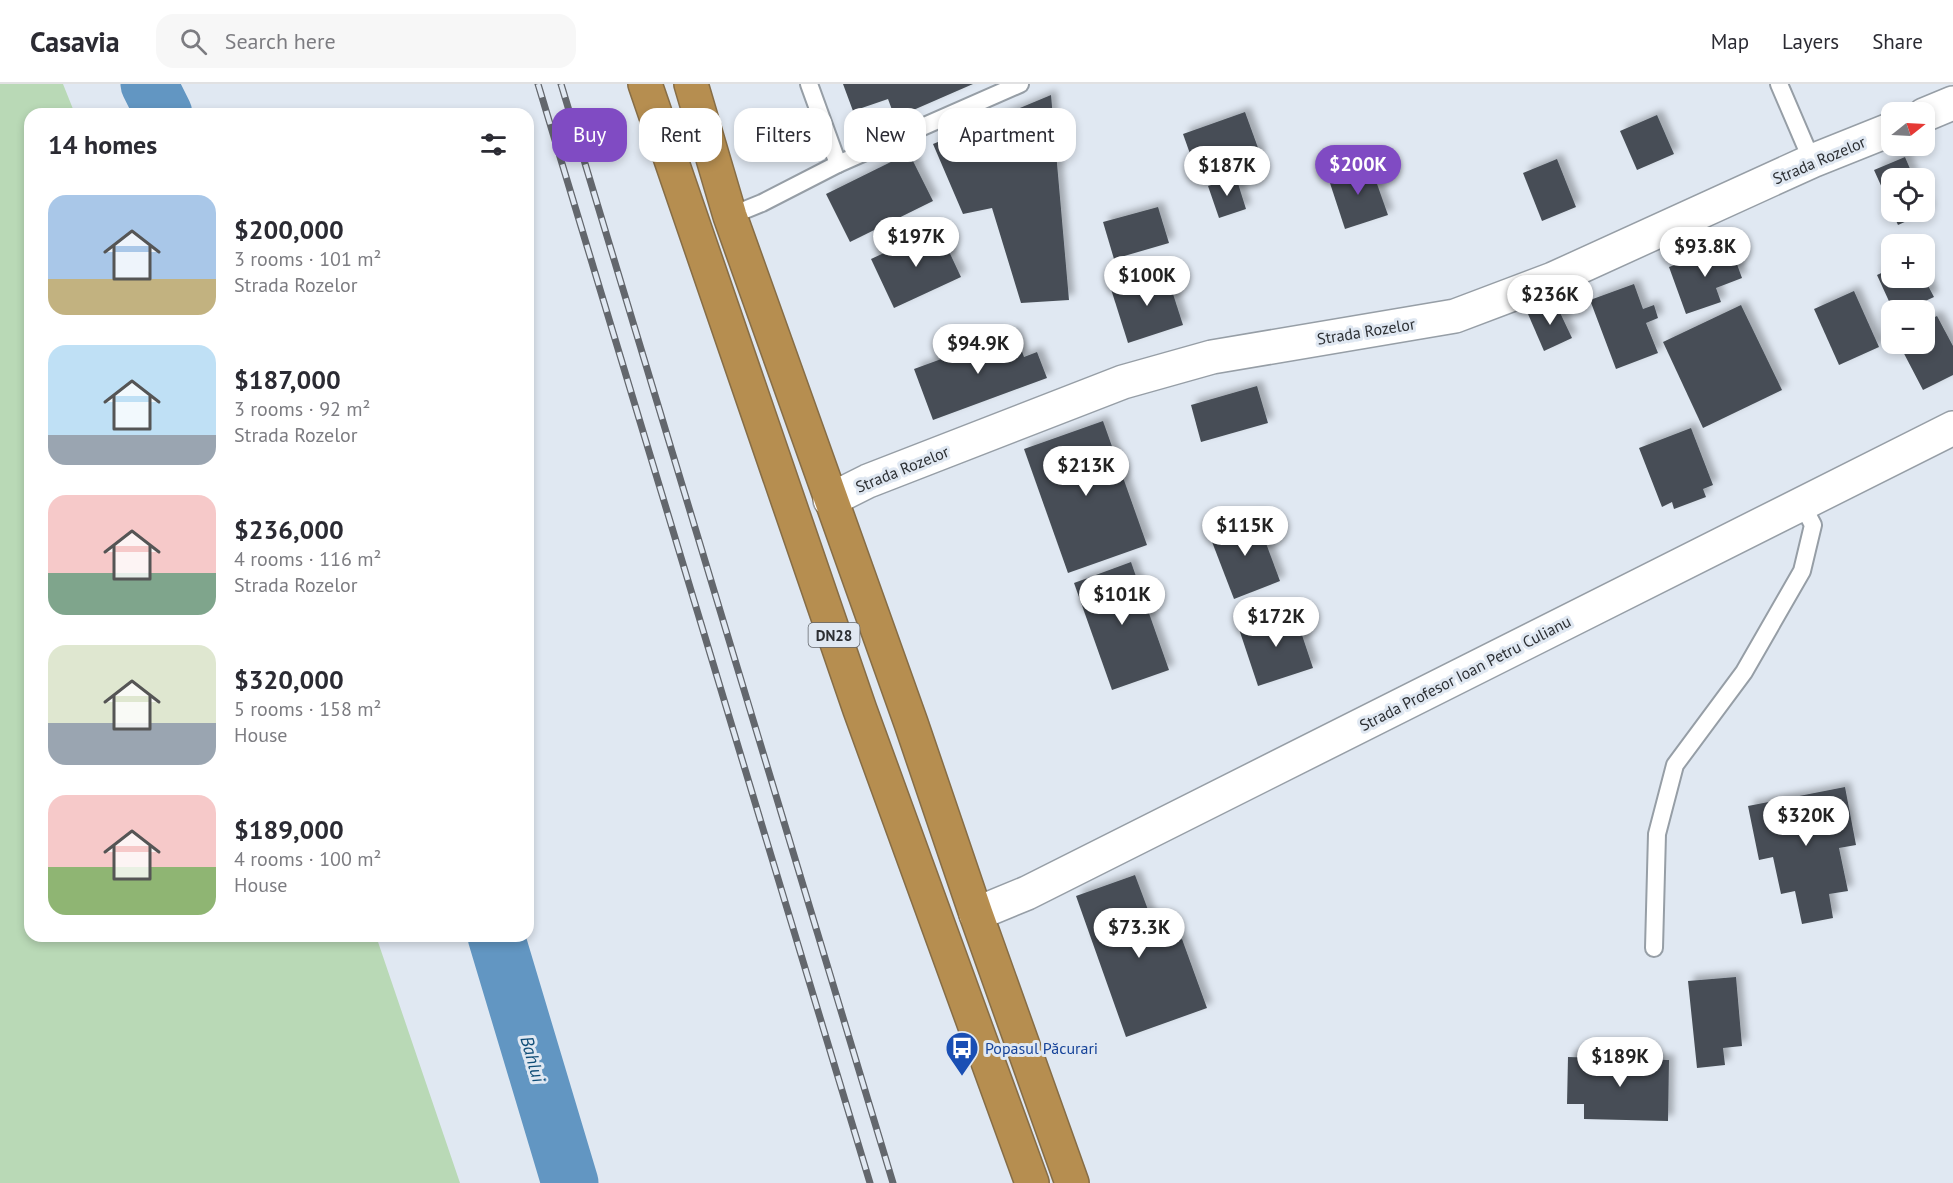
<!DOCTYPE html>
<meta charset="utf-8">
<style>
:root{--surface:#fff;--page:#f7f7f7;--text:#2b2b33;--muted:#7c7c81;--line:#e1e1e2;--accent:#804bc3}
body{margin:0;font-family:"PT Sans",sans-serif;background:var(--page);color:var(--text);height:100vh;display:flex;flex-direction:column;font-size:22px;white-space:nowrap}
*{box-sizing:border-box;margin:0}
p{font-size:20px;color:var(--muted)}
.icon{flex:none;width:33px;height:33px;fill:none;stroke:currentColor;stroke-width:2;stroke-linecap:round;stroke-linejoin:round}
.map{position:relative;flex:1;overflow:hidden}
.sheet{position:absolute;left:24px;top:24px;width:510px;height:834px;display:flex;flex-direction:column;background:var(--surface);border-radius:18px;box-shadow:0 3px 9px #0003}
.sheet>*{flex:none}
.guide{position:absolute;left:552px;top:24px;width:570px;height:54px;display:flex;gap:12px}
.needle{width:39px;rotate:72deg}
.controls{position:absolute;left:1881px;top:18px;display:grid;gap:12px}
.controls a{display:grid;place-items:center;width:54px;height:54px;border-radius:12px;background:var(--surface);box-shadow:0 3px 9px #0003;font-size:30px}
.price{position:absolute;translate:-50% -51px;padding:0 14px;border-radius:21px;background:#fff;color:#222;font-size:20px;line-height:39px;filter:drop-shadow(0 2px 3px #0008)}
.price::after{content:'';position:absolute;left:50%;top:36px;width:18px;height:14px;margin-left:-9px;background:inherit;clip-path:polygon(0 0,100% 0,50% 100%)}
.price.current{background:var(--accent);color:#fff}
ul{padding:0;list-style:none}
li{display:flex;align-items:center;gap:18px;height:150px;padding:0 24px}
li span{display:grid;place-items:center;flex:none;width:168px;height:120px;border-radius:18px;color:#555}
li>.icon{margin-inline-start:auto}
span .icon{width:72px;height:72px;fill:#fffc;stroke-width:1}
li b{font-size:26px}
h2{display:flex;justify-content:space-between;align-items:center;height:72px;padding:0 24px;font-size:26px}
.pill{padding:0 21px;border-radius:18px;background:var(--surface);box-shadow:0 3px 9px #0003;font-size:21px;line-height:54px}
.pill.current{background:var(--accent);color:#fff}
header{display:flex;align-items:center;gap:36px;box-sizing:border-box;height:84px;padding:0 30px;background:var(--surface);border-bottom:2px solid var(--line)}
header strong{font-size:28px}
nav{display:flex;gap:33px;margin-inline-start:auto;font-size:21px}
.search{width:420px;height:54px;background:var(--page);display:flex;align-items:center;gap:15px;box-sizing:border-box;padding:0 21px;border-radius:18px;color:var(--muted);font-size:22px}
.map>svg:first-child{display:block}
.green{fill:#b9d9b6}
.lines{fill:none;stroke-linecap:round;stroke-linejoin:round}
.river{stroke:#6296c2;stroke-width:57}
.building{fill:#474e56;filter:url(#shadow)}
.lane-casing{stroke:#969ea6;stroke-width:20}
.street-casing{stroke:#969ea6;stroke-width:36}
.highway-casing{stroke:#866d46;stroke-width:36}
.lane{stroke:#fff;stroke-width:16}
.street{stroke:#fff;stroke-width:33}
.highway{stroke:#b68e50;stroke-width:33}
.rail-casing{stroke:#63676d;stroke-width:7}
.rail{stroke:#e0e8f2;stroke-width:4.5;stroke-dasharray:14;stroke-linecap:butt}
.labels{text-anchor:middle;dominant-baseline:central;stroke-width:6;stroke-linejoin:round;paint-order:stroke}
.shield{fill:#e0e8f2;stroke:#62666c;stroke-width:1.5}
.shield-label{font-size:15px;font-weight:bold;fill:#2c2f33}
.street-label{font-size:16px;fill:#2c2f33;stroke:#e0e8f2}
.transit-label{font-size:16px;fill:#164399;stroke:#e0e8f2;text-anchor:start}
.water-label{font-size:18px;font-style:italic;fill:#0f4d77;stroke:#e0e8f2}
</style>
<header>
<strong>Casavia</strong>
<div class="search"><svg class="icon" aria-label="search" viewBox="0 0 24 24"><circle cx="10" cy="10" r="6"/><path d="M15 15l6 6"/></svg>Search here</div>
<nav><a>Map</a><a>Layers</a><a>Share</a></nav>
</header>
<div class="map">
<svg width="1953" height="1099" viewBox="0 0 1953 1099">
<defs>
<filter id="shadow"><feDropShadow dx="5.5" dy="-5.5" stdDeviation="3" flood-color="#0004"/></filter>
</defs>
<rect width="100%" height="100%" fill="#e0e8f2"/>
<polygon class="green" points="0,0 63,0 75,30 30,30 30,852 376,852 460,1099 0,1099"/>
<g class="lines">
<g class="river">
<polyline points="149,0 164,30"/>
<polyline points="496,852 570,1099"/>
</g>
</g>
<g class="building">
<polygon points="843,0 973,0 895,34 888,15 853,27"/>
<polygon points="1051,11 1069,216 1021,219 992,124 963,130 933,60"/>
<polygon points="1245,28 1261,72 1199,95 1183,50"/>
<polygon points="1657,31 1674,70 1637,86 1620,47"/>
<polygon points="909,69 933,117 850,158 826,110"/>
<polygon points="1905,73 1914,94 1892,94 1892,126 1874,86"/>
<polygon points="1557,75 1576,123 1542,137 1523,89"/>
<polygon points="1370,80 1388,131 1345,145 1328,93"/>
<polygon points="1236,93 1246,125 1219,134 1208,102"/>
<polygon points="1924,117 1929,127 1898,141 1892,128 1924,128"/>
<polygon points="1158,123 1169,159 1114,175 1103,138"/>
<polygon points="938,144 961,193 894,224 871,175"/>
<polygon points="1730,161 1742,194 1716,204 1721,218 1686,230 1669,183"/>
<polygon points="1892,184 1892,194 1924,194 1934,213 1906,226 1893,226 1877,191"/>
<polygon points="1166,188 1183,241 1128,259 1111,205"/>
<polygon points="1634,200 1643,225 1654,221 1658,234 1646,239 1658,269 1616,285 1590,216"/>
<polygon points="1854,207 1879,263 1839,281 1814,225"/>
<polygon points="1555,218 1572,254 1544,267 1528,230"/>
<polygon points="1741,221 1782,306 1703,344 1663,258"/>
<polygon points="1937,232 1953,262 1953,291 1923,306 1899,260 1924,260 1924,238"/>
<polygon points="1015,248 1024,273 1037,268 1047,294 933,336 914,285"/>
<polygon points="1257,302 1268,339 1201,358 1191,321"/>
<polygon points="1103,337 1147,461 1068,489 1024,365"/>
<polygon points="1691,344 1713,401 1703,405 1706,413 1674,425 1672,418 1662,423 1639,364"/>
<polygon points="1256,432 1280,497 1234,515 1209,450"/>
<polygon points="1131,478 1169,586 1112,606 1074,499"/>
<polygon points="1294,527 1313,584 1258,602 1239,545"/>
<polygon points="1845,703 1856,761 1839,764 1848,807 1829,810 1833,834 1802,840 1795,807 1781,810 1773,773 1759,776 1748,722"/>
<polygon points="1135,791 1162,863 1182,855 1207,924 1126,953 1076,812"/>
<polygon points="1736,893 1742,962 1723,964 1725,981 1697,984 1688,897"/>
<polygon points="1568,973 1669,976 1668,1037 1584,1035 1584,1020 1567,1020"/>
</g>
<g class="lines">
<g class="lane-casing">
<g id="lane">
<polyline points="1779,0 1812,77"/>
<polyline points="838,80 1020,0"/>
<polyline points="730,132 762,119 838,80 809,0"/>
<polyline points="1654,864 1657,750 1675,681 1744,588 1802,487 1813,441 1802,420"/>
</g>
</g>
<g class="street-casing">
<g id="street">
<polyline points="1924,31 1953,19"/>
<polyline points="830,416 868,397 1123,298 1212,273 1455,232 1553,195 1812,77 1892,45"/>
<polyline points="976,830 1027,809 1953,344"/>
</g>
</g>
<g class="highway-casing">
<g id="highway">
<polyline points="645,0 860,626 1032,1099"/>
<polyline points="691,0 730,132 911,639 976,830 1072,1099"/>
</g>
</g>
<use href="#lane" class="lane"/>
<use href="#street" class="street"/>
<use href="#highway" class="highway"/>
<g class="rail-casing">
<g id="rail">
<polyline points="538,0 870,1099"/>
<polyline points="561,0 893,1099"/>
</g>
</g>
<use href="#rail" class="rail"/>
</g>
<defs>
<g id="bus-pin" transform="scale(1.725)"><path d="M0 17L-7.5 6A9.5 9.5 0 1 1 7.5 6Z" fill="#1a4fb4" stroke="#e0e8f2"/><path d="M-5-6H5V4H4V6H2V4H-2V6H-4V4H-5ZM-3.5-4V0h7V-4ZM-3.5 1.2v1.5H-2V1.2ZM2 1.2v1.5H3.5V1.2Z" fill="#fff"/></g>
</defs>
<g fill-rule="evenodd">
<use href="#bus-pin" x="962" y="964"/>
</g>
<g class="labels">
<rect class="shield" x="808.5" y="539" width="51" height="24" rx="4.5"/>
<g class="shield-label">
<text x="834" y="551">DN28</text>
</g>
<g class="street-label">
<text transform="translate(1819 76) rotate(-23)">Strada Rozelor</text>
<text transform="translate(1366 247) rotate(-9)">Strada Rozelor</text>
<text transform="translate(902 385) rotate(-22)">Strada Rozelor</text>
<text transform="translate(1465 589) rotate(-27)">Strada Profesor Ioan Petru Culianu</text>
</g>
<g class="transit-label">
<text x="985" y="964">Popasul Păcurari</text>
</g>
<g class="water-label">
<text transform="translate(533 975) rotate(74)">Bahlui</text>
</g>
</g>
</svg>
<div class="controls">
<a><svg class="needle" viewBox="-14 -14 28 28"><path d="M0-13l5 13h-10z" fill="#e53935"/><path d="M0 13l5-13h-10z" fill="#7c7c81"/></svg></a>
<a><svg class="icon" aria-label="locate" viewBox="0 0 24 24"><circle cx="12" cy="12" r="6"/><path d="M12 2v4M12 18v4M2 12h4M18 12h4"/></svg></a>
<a>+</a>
<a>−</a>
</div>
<b class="price current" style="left:1358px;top:112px">$200K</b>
<b class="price" style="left:1227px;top:113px">$187K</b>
<b class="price" style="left:916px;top:184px">$197K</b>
<b class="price" style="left:1705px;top:194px">$93.8K</b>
<b class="price" style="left:1147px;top:223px">$100K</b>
<b class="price" style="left:1550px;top:242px">$236K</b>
<b class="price" style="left:978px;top:291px">$94.9K</b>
<b class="price" style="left:1086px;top:413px">$213K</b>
<b class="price" style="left:1245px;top:473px">$115K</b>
<b class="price" style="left:1122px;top:542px">$101K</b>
<b class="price" style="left:1276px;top:564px">$172K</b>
<b class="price" style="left:1806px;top:763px">$320K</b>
<b class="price" style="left:1139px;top:875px">$73.3K</b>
<b class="price" style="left:1620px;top:1004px">$189K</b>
<div class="guide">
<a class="pill current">Buy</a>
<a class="pill">Rent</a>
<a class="pill">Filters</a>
<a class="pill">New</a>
<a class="pill">Apartment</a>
</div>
<section class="sheet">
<h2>14 homes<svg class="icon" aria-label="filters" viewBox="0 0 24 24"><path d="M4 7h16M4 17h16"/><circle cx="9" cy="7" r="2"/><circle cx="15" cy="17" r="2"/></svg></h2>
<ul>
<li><span style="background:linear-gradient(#a9c7e8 70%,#c2b280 0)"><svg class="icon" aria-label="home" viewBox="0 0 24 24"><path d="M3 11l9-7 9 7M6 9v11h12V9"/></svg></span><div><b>$200,000</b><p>3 rooms · 101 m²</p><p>Strada Rozelor</p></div></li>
<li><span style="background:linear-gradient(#bfe0f5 75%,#9aa5b1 0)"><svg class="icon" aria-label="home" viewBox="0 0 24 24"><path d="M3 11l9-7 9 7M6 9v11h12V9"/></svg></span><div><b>$187,000</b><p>3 rooms · 92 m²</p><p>Strada Rozelor</p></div></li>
<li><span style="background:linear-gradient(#f6c9c9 65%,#7fa58c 0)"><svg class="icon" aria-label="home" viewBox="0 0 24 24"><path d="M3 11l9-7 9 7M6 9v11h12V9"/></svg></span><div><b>$236,000</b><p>4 rooms · 116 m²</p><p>Strada Rozelor</p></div></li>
<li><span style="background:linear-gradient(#dfe7d0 65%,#9aa5b1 0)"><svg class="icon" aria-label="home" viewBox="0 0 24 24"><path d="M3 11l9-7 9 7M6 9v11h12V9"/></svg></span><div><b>$320,000</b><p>5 rooms · 158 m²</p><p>House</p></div></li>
<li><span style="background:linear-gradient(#f6c9c9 60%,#8fb573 0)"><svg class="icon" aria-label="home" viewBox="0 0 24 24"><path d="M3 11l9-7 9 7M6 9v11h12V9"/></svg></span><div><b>$189,000</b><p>4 rooms · 100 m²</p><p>House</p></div></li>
</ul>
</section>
</div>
